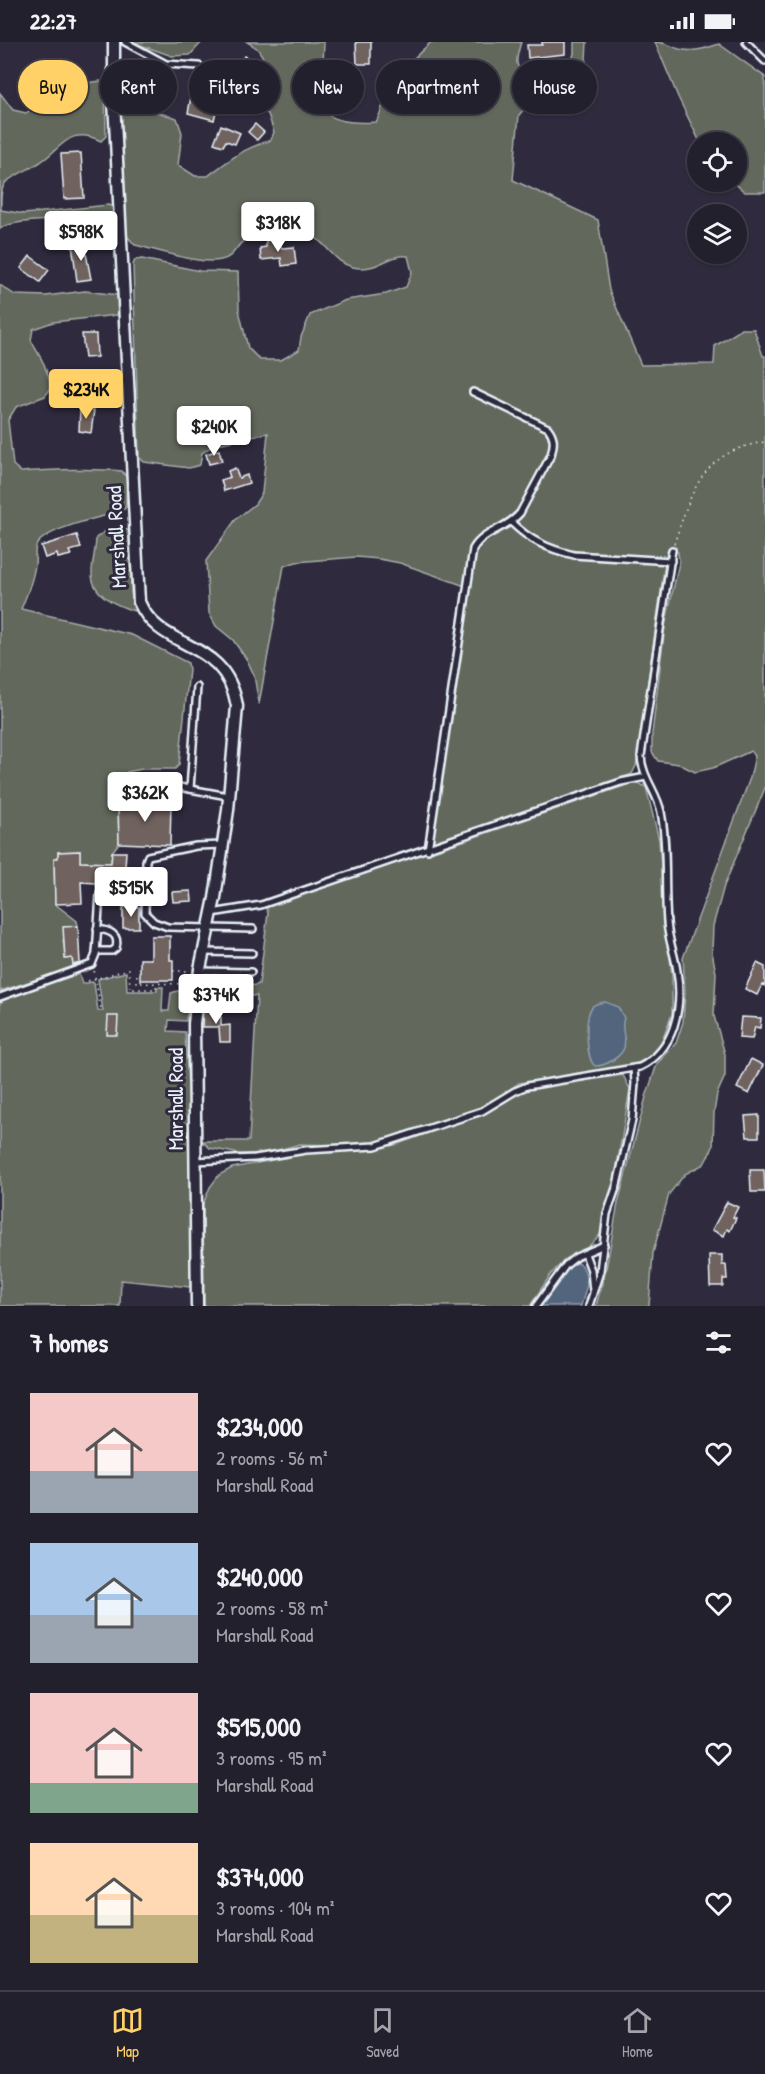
<!DOCTYPE html>
<meta charset="utf-8">
<style>
:root{--surface:#23202e;--page:#2f2d3a;--text:#f1f3f6;--muted:#a3a3aa;--line:#403e4a;--accent:#ffd166}
body{margin:0;font-family:"Patrick Hand",sans-serif;background:var(--page);color:var(--text);height:100vh;display:flex;flex-direction:column;font-size:22px;white-space:nowrap}
*{box-sizing:border-box;margin:0}
p{font-size:20px;color:var(--muted)}
.icon{flex:none;width:33px;height:33px;fill:none;stroke:currentColor;stroke-width:2;stroke-linecap:round;stroke-linejoin:round}
.map{position:relative;height:1264px;overflow:hidden}
.details{display:flex;flex-direction:column;background:var(--surface);flex:1}
.details>*{flex:none}
.hud{position:absolute;left:18px;top:18px;width:729px;height:54px;display:flex;gap:12px}
.buttons{position:absolute;left:687px;top:90px;display:grid;gap:12px}
.buttons a{display:grid;place-items:center;width:60px;height:60px;border-radius:50%;background:var(--surface);box-shadow:0 2px 4px #0004,0 0 0 2px var(--line);font-size:30px}
.price{position:absolute;translate:-50% -51px;padding:0 14px;border-radius:6px;background:#fff;color:#222;font-size:20px;line-height:39px;filter:drop-shadow(0 2px 3px #0008)}
.price::after{content:'';position:absolute;left:50%;top:36px;width:18px;height:14px;margin-left:-9px;background:inherit;clip-path:polygon(0 0,100% 0,50% 100%)}
.price.active{background:var(--accent);color:#111}
ul{padding:0;list-style:none}
li{display:flex;align-items:center;gap:18px;height:150px;padding:0 30px}
li span{display:grid;place-items:center;flex:none;width:168px;height:120px;border-radius:0px;color:#555}
li>.icon{margin-inline-start:auto}
span .icon{width:72px;height:72px;fill:#fffc;stroke-width:1}
li b{font-size:26px}
h2{display:flex;justify-content:space-between;align-items:center;height:72px;padding:0 30px;font-size:26px}
.tag{padding:0 21px;border-radius:27px;background:var(--surface);box-shadow:0 2px 4px #0004,0 0 0 2px var(--line);font-size:21px;line-height:54px}
.tag.active{background:var(--accent);color:#111}
.status{display:flex;justify-content:space-between;align-items:center;height:42px;padding:0 30px;background:var(--surface);direction:ltr}
.status svg{height:16px;fill:currentColor}
.tabs{display:flex;justify-content:space-around;align-items:center;height:84px;border-top:2px solid var(--line);background:var(--surface);font-size:16px;color:var(--muted)}
.tabs a{display:grid;justify-items:center;gap:3px}
.tabs .active{color:var(--accent)}
.map>svg:first-child{display:block}
.green{fill:#62685b;stroke:#a5acaa;stroke-width:1.5}
.water{fill:#52657d;stroke:#8e9dae;stroke-width:1.5}
.building{fill:#70625e;stroke:#e8f1f8;stroke-width:1.5}
.lines{fill:none;stroke-linecap:round;stroke-linejoin:round}
.service-casing{stroke:#e8f1f8;stroke-width:10}
.minor-casing{stroke:#e8f1f8;stroke-width:15}
.path{stroke:#e8f1f8;stroke-width:1.5;stroke-dasharray:1.5 4.5;stroke-linecap:butt}
.service{stroke:#2f2a3d;stroke-width:5}
.minor{stroke:#2f2a3d;stroke-width:10}
.labels{text-anchor:middle;dominant-baseline:central;stroke-width:6;stroke-linejoin:round;paint-order:stroke}
.street-label{font-size:21px;fill:#e8f1f8;stroke:#2f2a3d}
</style>
<div class="status"><b>22:27</b><svg viewBox="0 0 49 12"><path d="M0 12V9h3v3zM5 12V6h3v6zM10 12V3h3v9zM15 12V0h3v12zM26 1h20v11H26zM47 4h2v5h-2z"/></svg></div>
<div class="map">
<svg width="765" height="1264" viewBox="0 0 765 1264">
<rect width="100%" height="100%" fill="#2f2a3d"/>
<filter id="ink" filterUnits="userSpaceOnUse"><feTurbulence type="fractalNoise" baseFrequency=".0167" numOctaves="2"/><feDisplacementMap in="SourceGraphic" scale="12" xChannelSelector="R" yChannelSelector="G"/><feConvolveMatrix kernelMatrix="1 2 1 2 8 2 1 2 1" color-interpolation-filters="sRGB"/></filter>
<g filter="url(#ink)">
<g class="green">
<polygon points="132,0 202,0 190,13 172,14"/>
<path d="M247,0H324C324,15 318,60 326,70C336,82 362,81 376,80C382,70 383,60 388,50C396,30 416,15 431,0H521C513,26 517,22 530,44L538,35L556,33L571,24L574,11V0H587L584,52H537L519,73L513,138L598,178L609,248L641,323L714,322L715,304L742,287H754L763,314H765V746L724,844L713,884L712,910L716,931L714,974L725,1012V1034L717,1052L714,1071L713,1105L704,1122L685,1132L669,1152L653,1211L649,1264H596L606,1227L618,1161L646,1055L657,1022L676,1001L683,980L685,950L683,916L750,736L755,714L751,709L713,726L695,730L679,722L658,719L652,710V692L665,584L679,521L678,510L672,508L666,513L636,724L632,732L428,804L465,544L400,521L379,517L356,515L296,520L284,524L259,662L254,633L247,618L233,598L216,584L209,571L206,519L236,477L255,462L262,451L268,391L214,403L202,411L200,423L189,426L144,420L139,415L133,223L135,218L142,217L200,229L238,230L239,268L248,306L260,318H281L299,308L301,295L310,273L346,258L386,252L406,245L412,230L408,214C389,212 380,227 360,226C329,225 328,190 295,190C279,190 259,190 245,198C235,204 235,215 221,218C199,223 158,208 135,203L127,194L121,127L116,33L120,29H126V57L140,65L177,76L182,91L178,123L195,134H208C233,115 241,108 271,98L274,90L268,72L243,57V52C261,46 272,26 259,9C257,5 250,2 247,0Z"/>
<path d="M655,0C665,0 670,4 679,7C692,11 707,6 719,2L765,35V150H745L733,140H736V100H700L678,55Z"/>
<path d="M101,39L105,46L106,94L101,99C68,83 62,107 39,121C31,126 13,134 6,140C0,147 1,159 1,168L24,172L108,163L114,165L113,173L109,178C89,178 12,175 0,187V51L13,68L26,71C49,55 73,41 101,39Z"/>
<path d="M0,243L15,253L46,254L85,249L118,253L120,268L117,273L53,280L33,287L31,298L44,322L52,345L45,354L16,365L8,378L13,423L21,430C55,428 88,426 122,429L127,436L126,465L121,470C103,474 43,487 36,504C34,509 36,517 35,523C33,538 27,553 21,567L132,593L188,621L189,628L179,723L175,727H142L127,730L125,736L129,762H118L119,801L112,810L111,821L80,820V809L58,810V816L54,817L55,862L77,879L78,884L63,898L66,917L72,916L73,923H81L0,949Z"/>
<path d="M118,485L128,488L130,498L131,550L134,569C116,563 91,553 92,530C92,520 96,507 96,496L107,488Z"/>
<path d="M630,742H640L646,745L659,798L663,850V882L669,906L672,934V972L661,1002L649,1015L635,1023L519,1041L484,1065L363,1104L300,1102L264,1112H240L210,1106L202,1099H249L257,954L203,952L204,945C219,942 248,947 259,942L268,871L265,862L428,808V811Z"/>
<polygon points="126,930 127,949 157,949 157,945 163,945 162,969 169,969 171,951 177,949 189,950 186,979 169,978 168,989 185,990 191,1102 190,1245 121,1238 120,1264 0,1264 0,961 7,955 79,932 82,942 92,940 94,941 98,969 103,969 98,937"/>
<polygon points="623,1033 630,1047 613,1147 606,1165 601,1192 587,1206 563,1220 551,1232 530,1264 204,1264 203,1162 210,1145 219,1133 232,1126 320,1109 378,1106 395,1103 484,1071 527,1047"/>
</g>
<g class="water">
<path d="M605,960L618,965L624,976C618,993 635,1004 613,1018C607,1022 602,1024 595,1024C586,1018 584,975 592,965C595,961 600,961 605,960Z"/>
<polygon points="576,1221 582,1223 585,1230 587,1243 581,1264 541,1264 569,1225"/>
</g>
<g class="building">
<polygon points="356,0 371,0 371,22 357,22"/>
<polygon points="542,0 565,0 565,12 528,16 527,3 542,3"/>
<polygon points="244,14 256,20 248,40 235,34"/>
<polygon points="193,44 211,48 209,55 219,57 214,78 188,71"/>
<polygon points="255,82 264,90 257,98 248,90"/>
<polygon points="221,83 240,91 235,102 226,99 223,104 214,101"/>
<polygon points="81,111 84,156 64,157 61,112"/>
<polygon points="275,197 276,203 279,202 282,206 294,205 296,222 282,224 281,216 261,218 260,206 266,205 266,198"/>
<polygon points="84,201 91,237 77,239 72,202"/>
<polygon points="30,214 49,228 40,240 21,226"/>
<polygon points="82,292 96,292 97,315 85,316"/>
<polygon points="80,366 94,368 91,391 79,389"/>
<polygon points="219,408 222,419 209,422 206,412"/>
<polygon points="235,426 239,436 247,433 249,441 224,449 221,438 230,435 228,429"/>
<polygon points="77,493 81,506 69,509 71,513 58,516 57,512 45,516 41,504"/>
<polygon points="129,760 171,761 170,803 119,801 118,762 129,762"/>
<polygon points="80,809 80,820 111,821 112,810 126,810 124,839 110,839 110,842 81,840 82,861 55,862 54,816 58,816 58,810"/>
<polygon points="191,849 192,859 173,860 172,850"/>
<rect x="123" y="865" width="16" height="21"/>
<polygon points="78,884 80,921 73,923 72,916 65,917 63,885"/>
<polygon points="151,894 170,894 170,918 173,918 173,938 140,938 140,917 151,917"/>
<polygon points="757,921 765,925 765,944 762,943 757,953 745,947"/>
<polygon points="203,967 213,967 213,975 221,975 221,984 230,983 230,1000 220,1000 219,985 202,985"/>
<polygon points="108,974 118,974 117,993 107,993"/>
<polygon points="741,975 761,976 760,986 755,985 752,997 739,996"/>
<polygon points="751,1017 763,1023 749,1052 737,1046"/>
<polygon points="759,1073 759,1095 747,1095 745,1074"/>
<polygon points="750,1128 764,1128 765,1150 751,1150"/>
<polygon points="727,1160 738,1165 733,1175 736,1176 730,1189 727,1187 724,1194 712,1188"/>
<polygon points="709,1213 722,1213 722,1223 726,1223 727,1237 723,1237 723,1244 710,1244"/>
</g>
<g class="lines">
<g class="service-casing">
<g id="service">
<polyline points="125,0 166,22 199,24"/>
<polyline points="746,0 765,19"/>
<path d="M511,480C529,498 548,507 574,513L671,519"/>
<polyline points="132,743 179,745 228,754"/>
<polyline points="190,747 197,645"/>
<polyline points="223,803 196,804 148,814 146,819 145,871 154,880 168,885 253,887"/>
<path d="M428,808L473,507C483,489 507,487 520,471L551,413C554,402 555,395 548,386L473,350"/>
<polyline points="212,871 261,863 621,740 646,735"/>
<path d="M96,909H112L116,906C120,892 109,888 97,887"/>
<polyline points="204,910 252,911"/>
<polyline points="200,929 251,930"/>
<polyline points="0,955 92,922 96,912 100,852 106,849 145,850"/>
<path d="M195,1119L255,1116L306,1108L375,1104L482,1069L515,1049L527,1044L640,1025C675,1008 683,965 677,929C675,913 668,897 667,880C664,844 668,806 661,770C657,750 642,735 641,714L672,508"/>
<polyline points="585,1212 591,1228 593,1249"/>
<polyline points="536,1264 566,1223 576,1215 604,1203"/>
<polyline points="589,1264 600,1229 607,1172 617,1143 632,1078 635,1041 634,1026"/>
</g>
</g>
<g class="minor-casing">
<path id="minor" d="M114,0V58L139,560C161,611 225,594 237,664L228,768L215,856L200,927L194,982L197,1264"/>
</g>
<g class="path">
<path d="M674,502C692,448 702,409 765,400"/>
<polyline points="94,929 101,967"/>
<polyline points="173,929 190,929"/>
<polyline points="140,930 137,930 137,941 187,942"/>
<polyline points="88,939 129,927 130,947 156,947 156,942"/>
</g>
<use href="#service" class="service"/>
<use href="#minor" class="minor"/>
</g>
</g>
<g class="labels">
<g class="street-label">
<text transform="translate(116 495) rotate(-93)">Marshall Road</text>
<text transform="translate(175 1057) rotate(-90)">Marshall Road</text>
</g>
</g>
</svg>
<div class="buttons">
<a><svg class="icon" aria-label="locate" viewBox="0 0 24 24"><circle cx="12" cy="12" r="6"/><path d="M12 2v4M12 18v4M2 12h4M18 12h4"/></svg></a>
<a><svg class="icon" aria-label="layers" viewBox="0 0 24 24"><path d="M12 4l9 5-9 5-9-5zM3 14l9 5 9-5"/></svg></a>
</div>
<b class="price" style="left:278px;top:211px">$318K</b>
<b class="price" style="left:81px;top:220px">$598K</b>
<b class="price active" style="left:86px;top:378px">$234K</b>
<b class="price" style="left:214px;top:415px">$240K</b>
<b class="price" style="left:145px;top:781px">$362K</b>
<b class="price" style="left:131px;top:876px">$515K</b>
<b class="price" style="left:216px;top:983px">$374K</b>
<div class="hud">
<a class="tag active">Buy</a>
<a class="tag">Rent</a>
<a class="tag">Filters</a>
<a class="tag">New</a>
<a class="tag">Apartment</a>
<a class="tag">House</a>
</div>
</div>
<section class="details">
<h2>7 homes<svg class="icon" aria-label="filters" viewBox="0 0 24 24"><path d="M4 7h16M4 17h16"/><circle cx="9" cy="7" r="2"/><circle cx="15" cy="17" r="2"/></svg></h2>
<ul>
<li><span style="background:linear-gradient(#f6c9c9 65%,#9aa5b1 0)"><svg class="icon" aria-label="home" viewBox="0 0 24 24"><path d="M3 11l9-7 9 7M6 9v11h12V9"/></svg></span><div><b>$234,000</b><p>2 rooms · 56 m²</p><p>Marshall Road</p></div><svg class="icon" aria-label="heart" viewBox="0 0 24 24"><path d="M12 20l-8-8c-3-5 5-10 8-4 3-6 11-1 8 4z"/></svg></li>
<li><span style="background:linear-gradient(#a9c7e8 60%,#9aa5b1 0)"><svg class="icon" aria-label="home" viewBox="0 0 24 24"><path d="M3 11l9-7 9 7M6 9v11h12V9"/></svg></span><div><b>$240,000</b><p>2 rooms · 58 m²</p><p>Marshall Road</p></div><svg class="icon" aria-label="heart" viewBox="0 0 24 24"><path d="M12 20l-8-8c-3-5 5-10 8-4 3-6 11-1 8 4z"/></svg></li>
<li><span style="background:linear-gradient(#f6c9c9 75%,#7fa58c 0)"><svg class="icon" aria-label="home" viewBox="0 0 24 24"><path d="M3 11l9-7 9 7M6 9v11h12V9"/></svg></span><div><b>$515,000</b><p>3 rooms · 95 m²</p><p>Marshall Road</p></div><svg class="icon" aria-label="heart" viewBox="0 0 24 24"><path d="M12 20l-8-8c-3-5 5-10 8-4 3-6 11-1 8 4z"/></svg></li>
<li><span style="background:linear-gradient(#ffd9b3 60%,#c2b280 0)"><svg class="icon" aria-label="home" viewBox="0 0 24 24"><path d="M3 11l9-7 9 7M6 9v11h12V9"/></svg></span><div><b>$374,000</b><p>3 rooms · 104 m²</p><p>Marshall Road</p></div><svg class="icon" aria-label="heart" viewBox="0 0 24 24"><path d="M12 20l-8-8c-3-5 5-10 8-4 3-6 11-1 8 4z"/></svg></li>
</ul>
</section>
<nav class="tabs">
<a class="active"><svg class="icon" aria-label="map" viewBox="0 0 24 24"><path d="M3 6l6-2 6 2 6-2v14l-6 2-6-2-6 2zM9 4v14M15 6v14"/></svg>Map</a>
<a><svg class="icon" aria-label="saved" viewBox="0 0 24 24"><path d="M7 4h10v16l-5-4-5 4z"/></svg>Saved</a>
<a><svg class="icon" aria-label="home" viewBox="0 0 24 24"><path d="M3 11l9-7 9 7M6 9v11h12V9"/></svg>Home</a>
</nav>
